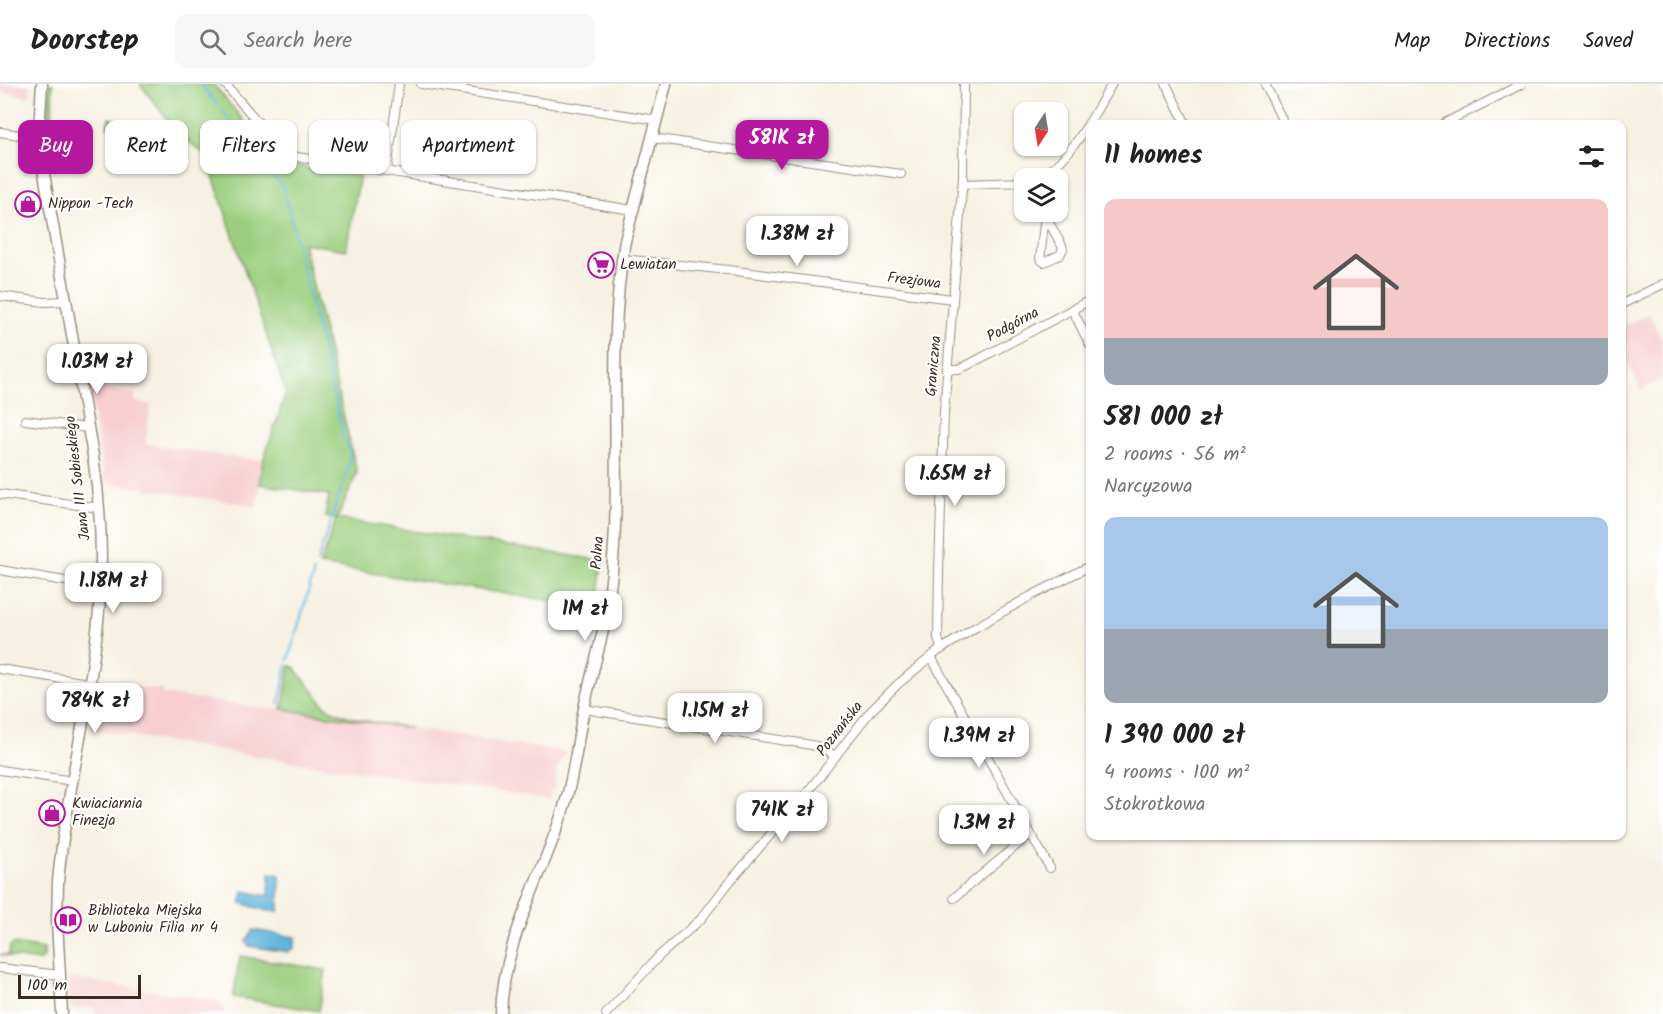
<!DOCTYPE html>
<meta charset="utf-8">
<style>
:root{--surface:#fff;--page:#f6f6f6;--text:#222;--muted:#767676;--line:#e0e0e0;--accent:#b5179e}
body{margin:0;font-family:Kalam,sans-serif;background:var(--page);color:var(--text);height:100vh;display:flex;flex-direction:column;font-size:22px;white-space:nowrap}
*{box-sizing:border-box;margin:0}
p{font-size:20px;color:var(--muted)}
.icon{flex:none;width:33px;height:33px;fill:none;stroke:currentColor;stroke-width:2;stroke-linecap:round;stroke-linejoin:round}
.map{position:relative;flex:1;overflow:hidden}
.details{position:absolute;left:1086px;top:36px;width:540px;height:720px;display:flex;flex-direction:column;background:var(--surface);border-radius:12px;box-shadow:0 2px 4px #0004}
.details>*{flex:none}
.guide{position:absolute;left:18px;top:36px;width:570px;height:54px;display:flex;gap:12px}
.needle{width:39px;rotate:192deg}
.controls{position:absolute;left:1014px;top:18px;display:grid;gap:12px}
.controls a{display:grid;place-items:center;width:54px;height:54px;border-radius:12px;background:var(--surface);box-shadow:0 2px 4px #0004;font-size:30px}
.scale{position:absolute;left:18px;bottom:15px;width:123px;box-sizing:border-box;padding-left:6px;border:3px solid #3b2a1e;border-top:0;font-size:16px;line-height:21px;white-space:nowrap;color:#3b2a1e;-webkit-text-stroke:4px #fff;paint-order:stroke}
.price{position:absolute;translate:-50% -51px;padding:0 14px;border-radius:12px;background:#fff;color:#222;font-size:20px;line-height:39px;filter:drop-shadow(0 2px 3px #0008)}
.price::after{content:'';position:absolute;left:50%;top:36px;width:18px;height:14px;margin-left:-9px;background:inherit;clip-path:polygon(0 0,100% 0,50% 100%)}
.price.selected{background:var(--accent);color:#fff}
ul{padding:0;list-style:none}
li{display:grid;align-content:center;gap:12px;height:318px;padding:0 18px}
li span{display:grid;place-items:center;height:186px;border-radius:12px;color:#555}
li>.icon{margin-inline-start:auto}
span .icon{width:108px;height:108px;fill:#fffc;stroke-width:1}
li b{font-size:26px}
h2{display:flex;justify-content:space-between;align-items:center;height:72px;padding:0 18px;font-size:26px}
.chip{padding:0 21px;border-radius:12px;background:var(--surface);box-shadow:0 2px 4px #0004;font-size:21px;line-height:54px}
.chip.selected{background:var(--accent);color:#fff}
header{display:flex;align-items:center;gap:36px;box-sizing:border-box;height:84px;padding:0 30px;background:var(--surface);border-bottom:2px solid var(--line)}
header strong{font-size:28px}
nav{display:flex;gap:33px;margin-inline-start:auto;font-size:21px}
.search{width:420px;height:54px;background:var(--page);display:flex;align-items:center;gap:15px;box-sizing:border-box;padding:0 21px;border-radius:12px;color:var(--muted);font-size:22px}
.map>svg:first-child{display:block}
.built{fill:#f7cfd1}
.green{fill:#9bcf7f;stroke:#6b7c4e;stroke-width:1.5}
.water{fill:#60b4dc;stroke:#4e6f7d;stroke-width:1.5}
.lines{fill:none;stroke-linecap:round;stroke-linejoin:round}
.stream{stroke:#60b4dc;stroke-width:2}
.minor-casing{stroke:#988e80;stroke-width:10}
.tertiary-casing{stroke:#988e80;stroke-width:13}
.minor{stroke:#fff;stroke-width:8}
.tertiary{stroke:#fff;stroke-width:10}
.labels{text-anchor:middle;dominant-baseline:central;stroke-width:4.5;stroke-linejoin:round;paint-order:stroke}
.poi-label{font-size:15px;fill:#3b2a1e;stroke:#fff;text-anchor:start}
.street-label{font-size:15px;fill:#3b2a1e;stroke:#fff}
</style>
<header>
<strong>Doorstep</strong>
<div class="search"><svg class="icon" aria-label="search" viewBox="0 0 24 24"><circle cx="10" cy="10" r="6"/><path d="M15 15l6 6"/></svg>Search here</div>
<nav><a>Map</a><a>Directions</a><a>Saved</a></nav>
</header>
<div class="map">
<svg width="1663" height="930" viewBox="0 0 1663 930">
<rect width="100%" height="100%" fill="#fff"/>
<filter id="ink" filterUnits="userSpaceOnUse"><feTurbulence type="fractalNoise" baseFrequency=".0167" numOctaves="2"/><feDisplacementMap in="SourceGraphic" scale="12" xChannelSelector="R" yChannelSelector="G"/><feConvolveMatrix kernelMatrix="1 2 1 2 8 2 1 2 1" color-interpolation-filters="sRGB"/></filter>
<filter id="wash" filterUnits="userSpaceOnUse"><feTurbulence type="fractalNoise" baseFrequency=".008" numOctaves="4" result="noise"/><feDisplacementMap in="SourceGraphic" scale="24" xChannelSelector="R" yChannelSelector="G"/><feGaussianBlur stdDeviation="1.35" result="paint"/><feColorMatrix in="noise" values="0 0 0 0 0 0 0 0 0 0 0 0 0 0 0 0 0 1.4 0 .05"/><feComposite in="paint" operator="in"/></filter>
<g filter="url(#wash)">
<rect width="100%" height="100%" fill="#f6f1e2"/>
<g class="built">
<polygon points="0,0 30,0 30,13 0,8"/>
<polygon points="1649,230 1663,258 1663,295 1641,306 1622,267 1622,243"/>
<polygon points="89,302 136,310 135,318 151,321 145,360 263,377 256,422 105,399"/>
<polygon points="125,602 163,606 163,610 267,625 282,625 566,668 556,686 555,705 551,707 549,715 267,674 90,645 96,611 124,616 123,613"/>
<polygon points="68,894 220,917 225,930 96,930 95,924 69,924"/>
</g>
<g class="green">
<path d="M49,0H53C51,14 54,31 51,43L69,47L47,46Z"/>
<path d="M140,0H213C231,20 265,66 287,77C309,88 336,88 360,91L346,166L303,159L357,389L337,435L603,477L598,520L591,523L320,481L336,435L325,433L329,411L259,400L263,377L286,309L206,71C178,53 160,26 140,0Z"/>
<polygon points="109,34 143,42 160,58 119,55 119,45 107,43"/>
<path d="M290,582L294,583L325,622C348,637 382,639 410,644L282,625Z"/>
<polygon points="13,860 44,865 44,874 38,877 0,871 9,871 10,862"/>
<polygon points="240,872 326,886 319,927 233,913"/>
</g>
<g class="water">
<polygon points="270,789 280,791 279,827 267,827 241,819 243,807 269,812"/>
<polygon points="253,846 296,853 294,864 288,868 249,862 246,857"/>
</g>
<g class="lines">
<g class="stream">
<polyline points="200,0 217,20"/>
<polyline points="223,28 284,105 343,350 350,369 350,378 317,479"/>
<polyline points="288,576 314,488"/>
<polyline points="279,620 287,581"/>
</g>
</g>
</g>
<g filter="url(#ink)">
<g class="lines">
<g class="minor-casing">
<g id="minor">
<polyline points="225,0 282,66 297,73 633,126"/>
<polyline points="421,0 657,36"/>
<polyline points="1166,0 1186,40"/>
<polyline points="1265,0 1284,40"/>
<polyline points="1443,40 1522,0"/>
<polyline points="0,48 39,54"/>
<polyline points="652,54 901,90"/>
<polyline points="387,86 399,0"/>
<path d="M1036,94C1070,80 1093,31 1112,0"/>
<polyline points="963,100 1024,98"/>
<polyline points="1044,128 1045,131 1062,162 1063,165 1060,171 1044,178 1040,175 1045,131"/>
<polyline points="622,175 728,186 952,215"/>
<polyline points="0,212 44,218 65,217"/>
<polyline points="1622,220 1663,200"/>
<polyline points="1072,225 1090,261"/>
<polyline points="947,285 958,285 966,282 1090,216"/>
<polyline points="25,336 88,344"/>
<polyline points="0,410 99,424"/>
<polyline points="0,486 100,503"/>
<polyline points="941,565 938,554 939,486 944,328 963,93 964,0"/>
<polyline points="931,573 1050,784"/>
<polyline points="0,585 88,599"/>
<polyline points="584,625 806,660 816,662 836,672"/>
<polyline points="0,686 73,697"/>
<polyline points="954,814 1030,750"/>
<polyline points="0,884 60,891"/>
<polyline points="606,930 658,873 701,835 727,801 810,705 869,629 898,600 937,568 976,543 1029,513 1090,482"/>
</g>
</g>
<g class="tertiary-casing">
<g id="tertiary">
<path d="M42,0L39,45L42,78L93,372C101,423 103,475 99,527C91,618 66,707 58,798L57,837L62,930"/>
<path d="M501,930C503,855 543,793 564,723C574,692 577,657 584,625C590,594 600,564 606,532C628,409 603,281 625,157L666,0"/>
</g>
</g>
<use href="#minor" class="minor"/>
<use href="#tertiary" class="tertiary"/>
</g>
</g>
<defs>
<g id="shop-ring" transform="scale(1.35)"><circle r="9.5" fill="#fff" stroke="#b5179e" stroke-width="1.5"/><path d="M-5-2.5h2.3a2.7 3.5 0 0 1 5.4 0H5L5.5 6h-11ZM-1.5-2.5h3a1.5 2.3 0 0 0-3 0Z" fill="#b5179e"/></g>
<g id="supermarket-ring" transform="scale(1.35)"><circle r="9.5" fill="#fff" stroke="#b5179e" stroke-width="1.5"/><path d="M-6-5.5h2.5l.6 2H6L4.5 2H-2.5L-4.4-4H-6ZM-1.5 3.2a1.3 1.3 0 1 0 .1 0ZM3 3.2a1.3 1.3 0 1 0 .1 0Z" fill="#b5179e"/></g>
<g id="library-ring" transform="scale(1.35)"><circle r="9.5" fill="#fff" stroke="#b5179e" stroke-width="1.5"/><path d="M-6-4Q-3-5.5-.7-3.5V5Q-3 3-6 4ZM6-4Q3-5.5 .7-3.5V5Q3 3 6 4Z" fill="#b5179e"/></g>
</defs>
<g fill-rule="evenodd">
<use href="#shop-ring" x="28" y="120"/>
<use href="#supermarket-ring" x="601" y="181"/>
<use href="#shop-ring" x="52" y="729"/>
<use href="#library-ring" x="68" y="836"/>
</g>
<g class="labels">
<g class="poi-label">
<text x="48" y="120">Nippon -Tech</text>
<text x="620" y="181">Lewiatan</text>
<text x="72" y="720">Kwiaciarnia<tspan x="72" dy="17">Finezja</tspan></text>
<text x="88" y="827">Biblioteka Miejska<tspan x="88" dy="17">w Luboniu Filia nr 4</tspan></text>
</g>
<g class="street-label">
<text transform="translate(914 197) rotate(7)">Frezjowa</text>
<text transform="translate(1013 241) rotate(-28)">Podgórna</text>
<text transform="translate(934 282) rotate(-85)">Graniczna</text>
<text transform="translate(78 394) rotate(-97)">Jana III Sobieskiego</text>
<text transform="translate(598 469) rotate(-86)">Polna</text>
<text transform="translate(840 645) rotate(-52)">Poznańska</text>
</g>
</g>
</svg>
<div class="controls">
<a><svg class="needle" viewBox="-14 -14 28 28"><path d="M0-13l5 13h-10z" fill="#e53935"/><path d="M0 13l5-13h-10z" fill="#767676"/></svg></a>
<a><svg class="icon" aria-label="layers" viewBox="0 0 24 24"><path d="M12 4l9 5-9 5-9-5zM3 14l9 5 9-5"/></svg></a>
</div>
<div class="scale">100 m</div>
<b class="price selected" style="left:782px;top:87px">581K zł</b>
<b class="price" style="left:797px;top:183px">1.38M zł</b>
<b class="price" style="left:97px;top:311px">1.03M zł</b>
<b class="price" style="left:955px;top:423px">1.65M zł</b>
<b class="price" style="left:113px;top:530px">1.18M zł</b>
<b class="price" style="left:585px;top:558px">1M zł</b>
<b class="price" style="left:95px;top:650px">784K zł</b>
<b class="price" style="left:715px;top:660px">1.15M zł</b>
<b class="price" style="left:979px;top:685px">1.39M zł</b>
<b class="price" style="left:782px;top:759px">741K zł</b>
<b class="price" style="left:984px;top:772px">1.3M zł</b>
<div class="guide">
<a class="chip selected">Buy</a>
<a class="chip">Rent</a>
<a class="chip">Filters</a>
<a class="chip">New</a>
<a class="chip">Apartment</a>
</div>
<section class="details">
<h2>11 homes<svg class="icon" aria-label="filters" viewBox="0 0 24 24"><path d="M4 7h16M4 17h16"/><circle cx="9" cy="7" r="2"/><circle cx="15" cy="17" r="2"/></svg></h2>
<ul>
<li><span style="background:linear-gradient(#f6c9c9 75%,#9aa5b1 0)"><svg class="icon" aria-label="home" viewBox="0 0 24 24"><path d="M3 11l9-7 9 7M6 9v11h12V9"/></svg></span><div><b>581 000 zł</b><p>2 rooms · 56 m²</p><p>Narcyzowa</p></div></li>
<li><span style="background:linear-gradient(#a9c7e8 60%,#9aa5b1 0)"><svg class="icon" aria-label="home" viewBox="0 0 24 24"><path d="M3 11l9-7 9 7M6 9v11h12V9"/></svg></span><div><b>1 390 000 zł</b><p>4 rooms · 100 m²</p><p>Stokrotkowa</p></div></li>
</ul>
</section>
</div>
